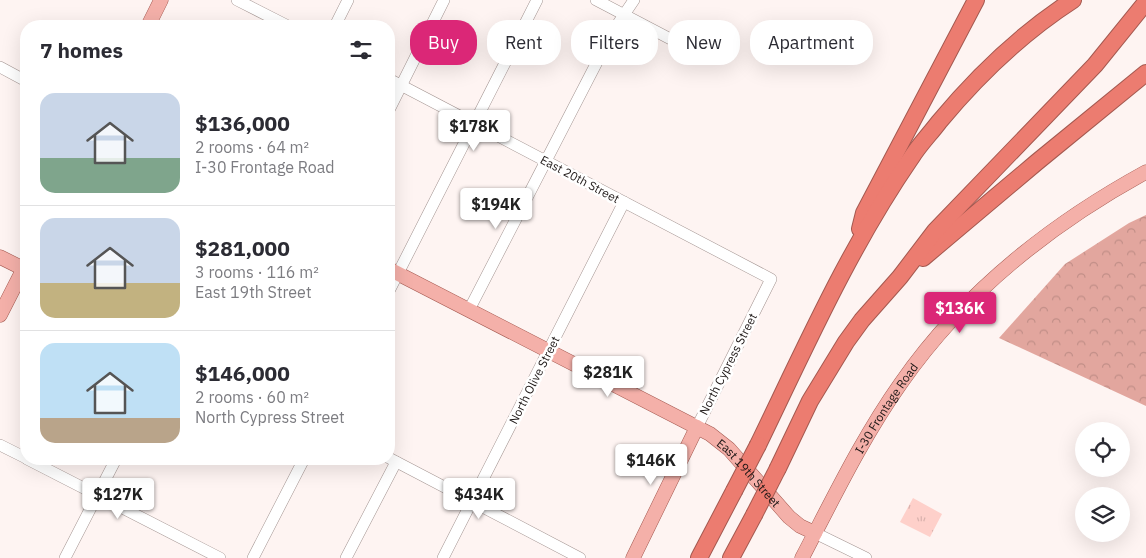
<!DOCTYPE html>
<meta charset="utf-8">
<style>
:root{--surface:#fff;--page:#f7f7f7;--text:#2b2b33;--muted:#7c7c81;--line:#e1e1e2;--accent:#db2777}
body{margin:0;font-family:"IBM Plex Sans",sans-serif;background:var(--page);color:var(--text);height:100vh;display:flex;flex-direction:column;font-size:19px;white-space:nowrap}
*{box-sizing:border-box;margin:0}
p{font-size:16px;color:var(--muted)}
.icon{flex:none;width:28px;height:28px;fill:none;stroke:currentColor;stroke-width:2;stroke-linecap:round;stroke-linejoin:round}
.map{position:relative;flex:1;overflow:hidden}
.details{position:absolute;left:20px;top:20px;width:375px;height:445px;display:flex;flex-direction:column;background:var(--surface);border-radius:20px;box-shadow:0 5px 20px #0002}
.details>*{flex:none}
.banner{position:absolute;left:410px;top:20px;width:475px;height:45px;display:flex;gap:10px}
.tools{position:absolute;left:1075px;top:422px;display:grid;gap:10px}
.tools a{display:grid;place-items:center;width:55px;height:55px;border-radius:50%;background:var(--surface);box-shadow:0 5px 20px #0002;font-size:25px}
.price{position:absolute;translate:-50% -42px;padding:0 11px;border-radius:5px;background:#fff;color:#222;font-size:16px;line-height:32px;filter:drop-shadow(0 1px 2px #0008)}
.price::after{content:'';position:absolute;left:50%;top:30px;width:15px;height:11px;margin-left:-8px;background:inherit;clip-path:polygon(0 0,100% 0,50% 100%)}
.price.on{background:var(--accent);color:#fff}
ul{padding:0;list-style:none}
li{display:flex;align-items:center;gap:15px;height:125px;padding:0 20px}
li+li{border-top:1px solid var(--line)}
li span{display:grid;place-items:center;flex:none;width:140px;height:100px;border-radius:15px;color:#555}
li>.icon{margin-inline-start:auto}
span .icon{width:60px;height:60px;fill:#fffc;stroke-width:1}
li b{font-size:21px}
h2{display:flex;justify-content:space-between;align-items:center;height:60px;padding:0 20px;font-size:21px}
.pill{padding:0 18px;border-radius:20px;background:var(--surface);box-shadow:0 5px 20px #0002;font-size:18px;line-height:45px}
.pill.on{background:var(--accent);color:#fff}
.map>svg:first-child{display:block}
.grass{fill:url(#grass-tufts)}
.forest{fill:url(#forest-crowns)}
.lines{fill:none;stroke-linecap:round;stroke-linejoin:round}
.minor-casing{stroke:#a39491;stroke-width:12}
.major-casing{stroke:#a45950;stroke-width:15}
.highway-casing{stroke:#a45950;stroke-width:18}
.minor{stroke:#fff;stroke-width:11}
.major{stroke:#f4b0a9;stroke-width:14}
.highway{stroke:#ec7c70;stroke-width:16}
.highway-bridge-casing{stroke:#a45950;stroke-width:18;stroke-linecap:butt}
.highway-bridge{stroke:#ec7c70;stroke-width:16}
.labels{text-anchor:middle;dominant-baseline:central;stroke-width:5;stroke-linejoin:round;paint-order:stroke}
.street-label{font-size:12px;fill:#1d1716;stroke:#fff}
</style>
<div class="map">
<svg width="1146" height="558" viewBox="0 0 1146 558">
<defs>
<pattern id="grass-tufts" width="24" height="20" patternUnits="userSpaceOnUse" patternTransform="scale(1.25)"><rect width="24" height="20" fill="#fed0ca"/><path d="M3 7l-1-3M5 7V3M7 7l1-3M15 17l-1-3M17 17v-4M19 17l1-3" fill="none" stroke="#d9b2ad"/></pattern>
<pattern id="forest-crowns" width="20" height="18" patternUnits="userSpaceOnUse" patternTransform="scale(1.25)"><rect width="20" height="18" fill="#e2a69e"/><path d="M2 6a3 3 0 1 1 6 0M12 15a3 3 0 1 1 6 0" fill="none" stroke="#c18e87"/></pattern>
</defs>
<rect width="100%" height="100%" fill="#fef4f2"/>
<polygon class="grass" points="913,498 942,514 930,537 900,522"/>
<polygon class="forest" points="1146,215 1146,406 999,338 1065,264 1129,223"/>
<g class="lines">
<g class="minor-casing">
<g id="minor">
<polyline points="237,0 288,26"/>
<polyline points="596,0 701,55"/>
<polyline points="335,26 348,0"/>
<polyline points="0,67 26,81"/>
<polyline points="389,79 771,279 697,427"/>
<polyline points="389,110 444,0"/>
<polyline points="389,291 537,0"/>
<polyline points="469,310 613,31 634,0"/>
<polyline points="0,445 26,458"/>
<polyline points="389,458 580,558"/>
<polyline points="27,459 220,558"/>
<polyline points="815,533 866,558"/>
<polyline points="65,558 116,459"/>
<polyline points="253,558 304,459"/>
<polyline points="346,558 396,462"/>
<polyline points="443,558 624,202"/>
</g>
</g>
<g class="major-casing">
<g id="major">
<polyline points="148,26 161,0"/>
<polyline points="0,257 24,269"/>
<path id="s1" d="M389,269L710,434L729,449L789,517L800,526L815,533"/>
<polyline points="0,315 26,264"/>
<polyline points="633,558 697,427"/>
<path id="s2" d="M802,558C833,499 862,438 901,383C963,294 1051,224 1146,172"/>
</g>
</g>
<g class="highway-casing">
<g id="highway">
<polyline points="860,229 864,213 976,0"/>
<polyline points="923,258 1037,162 1146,73"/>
<path d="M758,445C805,348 849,248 911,158C919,145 930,134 939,122C978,75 1022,33 1073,0"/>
<polyline points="778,468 810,401 846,342 862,320 900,277 935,231 1095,65 1146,2"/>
<polyline points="699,558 734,491"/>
<polyline points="731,558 754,515"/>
</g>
</g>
<use href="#minor" class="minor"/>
<use href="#major" class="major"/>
<use href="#highway" class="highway"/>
<g class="highway-bridge-casing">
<g id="highway-bridge">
<polyline points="734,491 758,445"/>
<polyline points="754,515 778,468"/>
</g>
</g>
<use href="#highway-bridge" class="highway-bridge"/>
</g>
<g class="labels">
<g class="street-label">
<text transform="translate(580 179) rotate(28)">East 20th Street</text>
<text transform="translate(728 364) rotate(-63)">North Cypress Street</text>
<text transform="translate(534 380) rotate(-63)">North Olive Street</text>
<text stroke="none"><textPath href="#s2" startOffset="172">I-30 Frontage Road</textPath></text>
<text stroke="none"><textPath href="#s1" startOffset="416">East 19th Street</textPath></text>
</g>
</g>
</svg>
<div class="tools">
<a><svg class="icon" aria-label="locate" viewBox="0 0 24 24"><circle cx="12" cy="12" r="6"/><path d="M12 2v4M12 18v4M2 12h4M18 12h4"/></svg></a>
<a><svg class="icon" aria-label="layers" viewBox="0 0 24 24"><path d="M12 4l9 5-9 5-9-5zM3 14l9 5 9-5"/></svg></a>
</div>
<b class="price" style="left:474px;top:152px">$178K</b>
<b class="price" style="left:496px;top:230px">$194K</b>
<b class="price on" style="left:960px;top:334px">$136K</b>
<b class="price" style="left:608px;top:398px">$281K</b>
<b class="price" style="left:651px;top:486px">$146K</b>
<b class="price" style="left:118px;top:520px">$127K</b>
<b class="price" style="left:479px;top:520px">$434K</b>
<div class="banner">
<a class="pill on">Buy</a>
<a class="pill">Rent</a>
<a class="pill">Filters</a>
<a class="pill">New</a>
<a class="pill">Apartment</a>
</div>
<section class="details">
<h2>7 homes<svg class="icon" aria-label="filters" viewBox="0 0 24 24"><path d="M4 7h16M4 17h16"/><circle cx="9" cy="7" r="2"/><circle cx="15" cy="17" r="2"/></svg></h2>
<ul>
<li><span style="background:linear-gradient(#c9d6e8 65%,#7fa58c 0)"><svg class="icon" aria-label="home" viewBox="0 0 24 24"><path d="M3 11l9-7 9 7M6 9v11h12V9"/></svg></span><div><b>$136,000</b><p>2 rooms · 64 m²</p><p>I-30 Frontage Road</p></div></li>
<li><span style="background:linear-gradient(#c9d6e8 65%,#c2b280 0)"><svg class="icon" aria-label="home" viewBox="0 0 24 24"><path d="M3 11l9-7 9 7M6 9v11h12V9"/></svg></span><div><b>$281,000</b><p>3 rooms · 116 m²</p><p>East 19th Street</p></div></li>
<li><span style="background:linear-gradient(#bfe0f5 75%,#b9a48a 0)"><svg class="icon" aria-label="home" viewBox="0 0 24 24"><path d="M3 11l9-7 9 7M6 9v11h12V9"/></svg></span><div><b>$146,000</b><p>2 rooms · 60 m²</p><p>North Cypress Street</p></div></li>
</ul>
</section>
</div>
